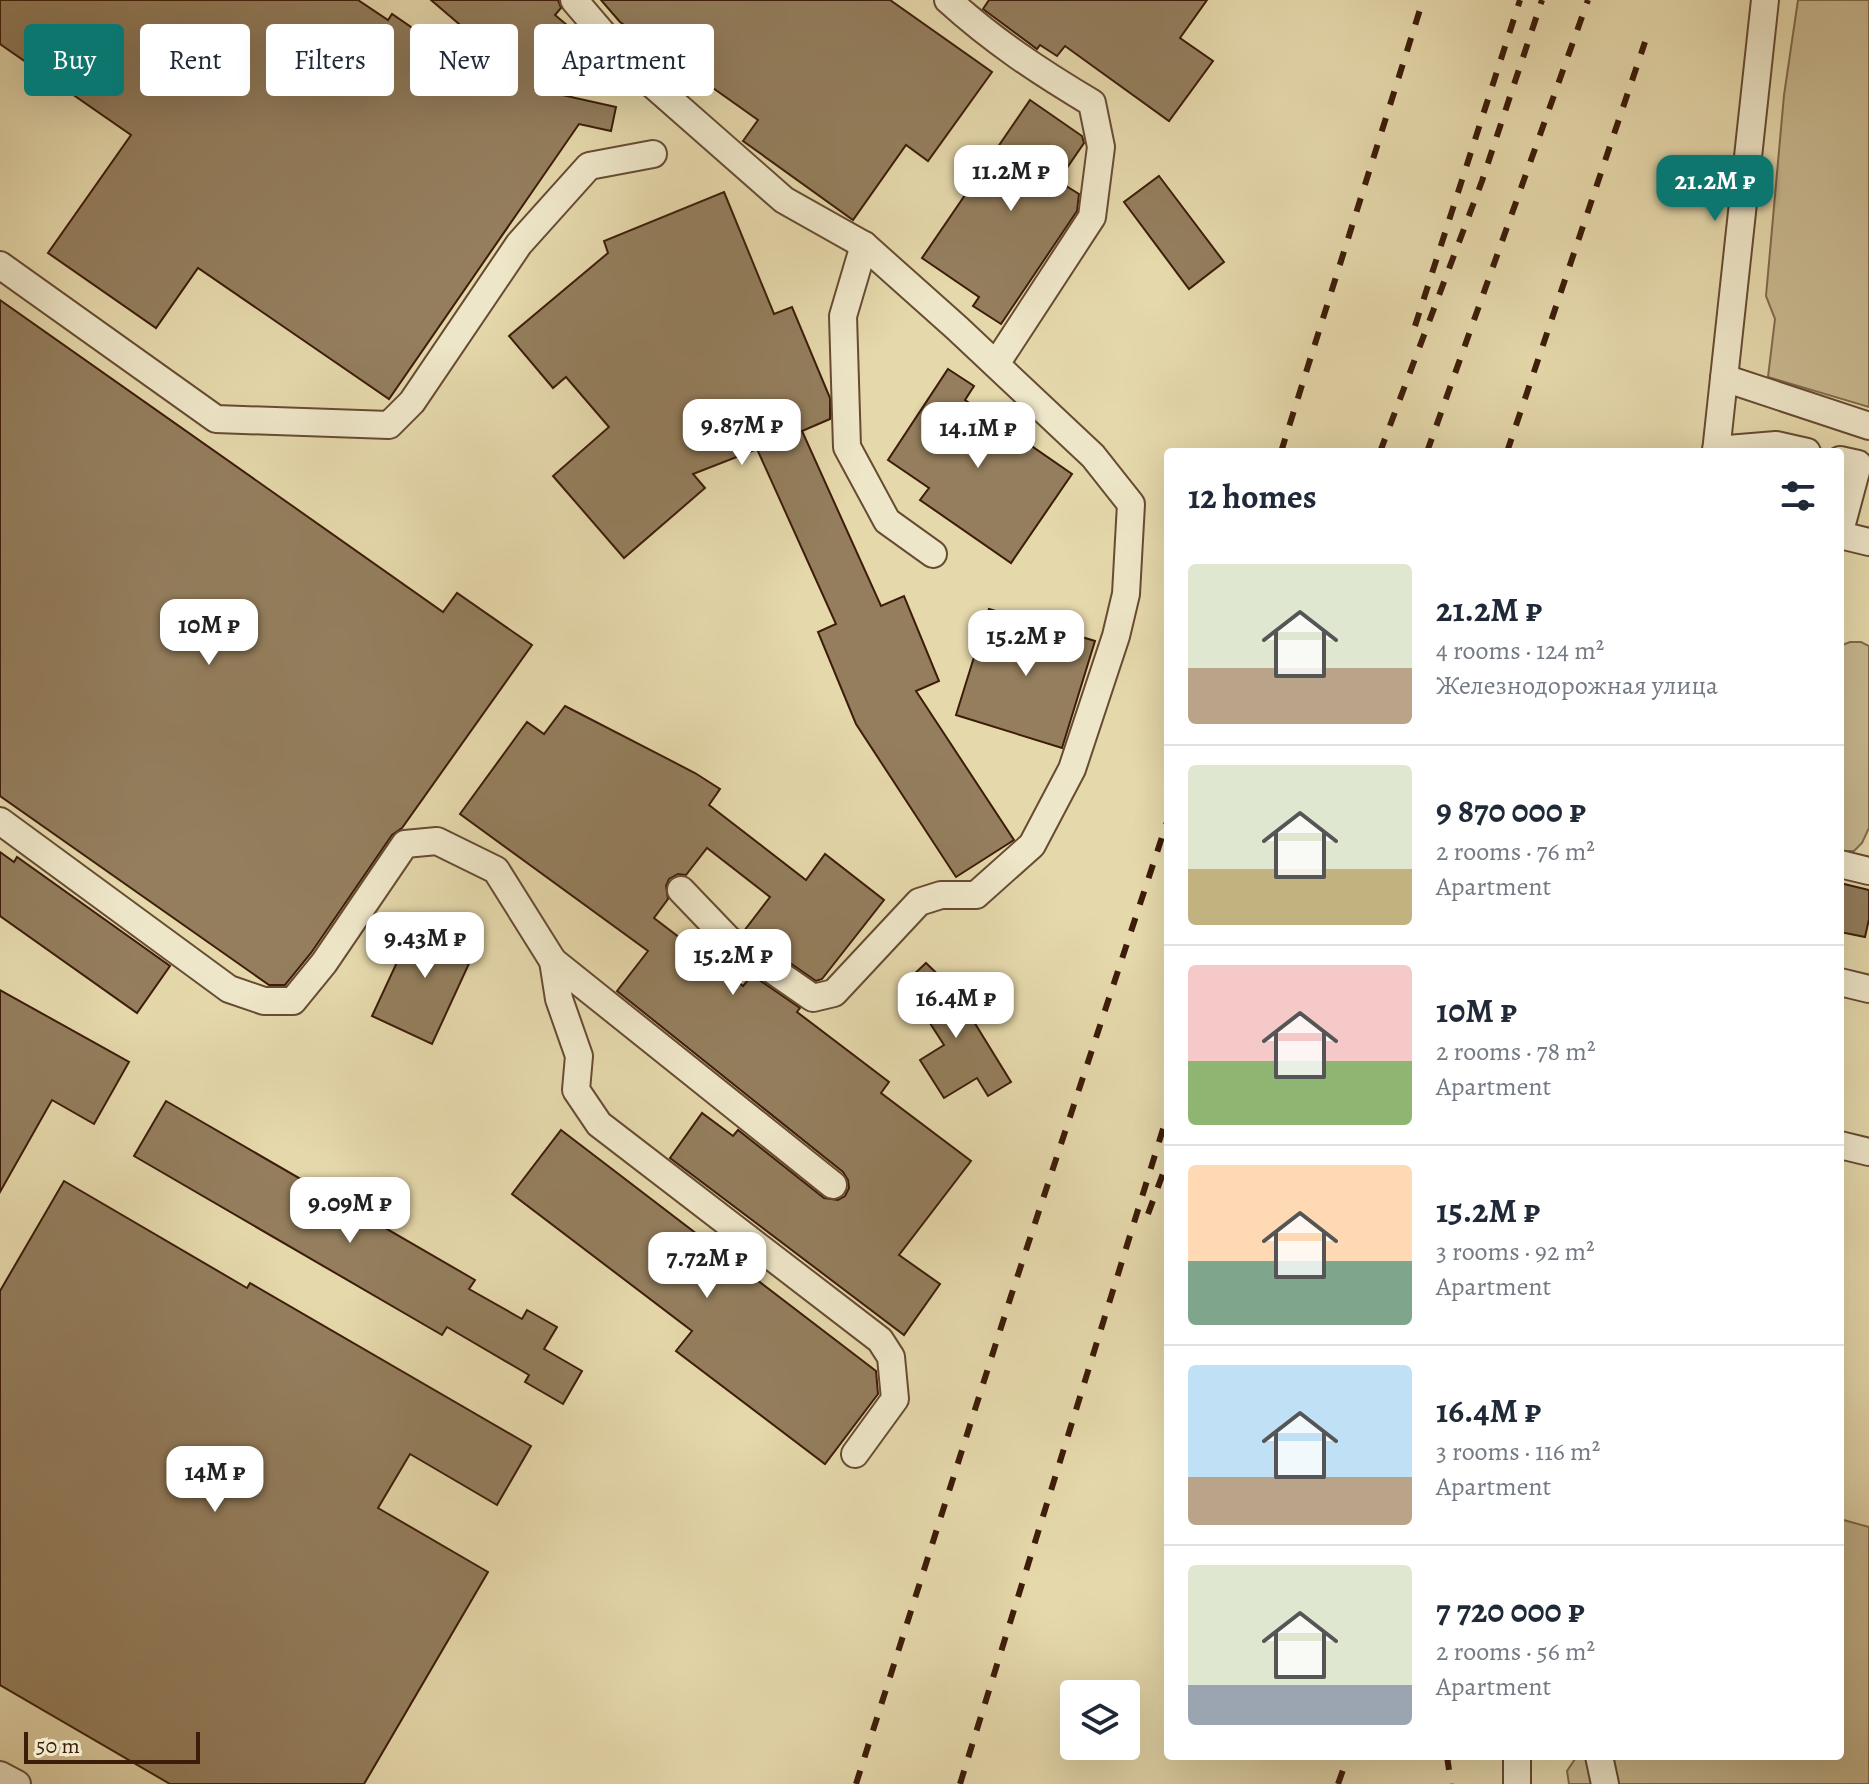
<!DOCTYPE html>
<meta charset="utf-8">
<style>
:root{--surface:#fff;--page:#f2f2f3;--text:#1f2937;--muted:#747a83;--line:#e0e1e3;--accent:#0f766e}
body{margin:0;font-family:Alegreya,serif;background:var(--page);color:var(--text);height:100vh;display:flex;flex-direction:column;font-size:30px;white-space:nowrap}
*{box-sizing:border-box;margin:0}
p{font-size:26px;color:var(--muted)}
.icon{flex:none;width:44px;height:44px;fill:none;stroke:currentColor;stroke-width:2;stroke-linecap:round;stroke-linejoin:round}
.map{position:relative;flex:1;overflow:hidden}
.details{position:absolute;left:1164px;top:448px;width:680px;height:1312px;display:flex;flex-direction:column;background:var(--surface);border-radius:8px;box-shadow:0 8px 32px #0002}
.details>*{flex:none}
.hud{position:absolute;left:24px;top:24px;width:760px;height:72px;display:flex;gap:16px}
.fabs{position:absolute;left:1060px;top:1680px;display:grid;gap:16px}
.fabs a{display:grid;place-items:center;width:80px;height:80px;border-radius:8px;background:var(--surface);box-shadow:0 8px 32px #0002;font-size:40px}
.scale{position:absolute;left:24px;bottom:20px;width:176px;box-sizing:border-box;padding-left:8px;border:4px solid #3d1c09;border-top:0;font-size:22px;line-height:28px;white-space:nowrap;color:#3d1c09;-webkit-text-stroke:6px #eee6c8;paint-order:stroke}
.price{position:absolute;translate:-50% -68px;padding:0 18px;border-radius:16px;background:#fff;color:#222;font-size:26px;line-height:52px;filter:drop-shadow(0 2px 4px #0008)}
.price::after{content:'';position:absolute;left:50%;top:48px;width:24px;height:18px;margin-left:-12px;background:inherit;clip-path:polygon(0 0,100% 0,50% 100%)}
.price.selected{background:var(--accent);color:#fff}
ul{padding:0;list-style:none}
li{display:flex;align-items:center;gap:24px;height:200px;padding:0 24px}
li+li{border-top:2px solid var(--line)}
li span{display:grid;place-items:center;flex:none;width:224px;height:160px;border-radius:8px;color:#555}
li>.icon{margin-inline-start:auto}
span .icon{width:96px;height:96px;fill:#fffc;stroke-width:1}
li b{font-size:34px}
h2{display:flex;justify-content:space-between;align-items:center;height:96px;padding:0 24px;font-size:34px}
.chip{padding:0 28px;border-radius:8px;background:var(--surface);box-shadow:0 8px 32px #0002;font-size:28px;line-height:72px}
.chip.selected{background:var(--accent);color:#fff}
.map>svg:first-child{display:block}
.green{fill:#c8b88f;stroke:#826a4c;stroke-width:2}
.building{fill:#947e5d;stroke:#3d1c09;stroke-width:2}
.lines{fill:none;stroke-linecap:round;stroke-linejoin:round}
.minor-casing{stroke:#674b32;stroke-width:30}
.minor{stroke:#eee6c8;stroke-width:26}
.rail{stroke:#3d1c09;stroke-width:6;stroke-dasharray:14 14;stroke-linecap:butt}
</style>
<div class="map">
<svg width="1869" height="1784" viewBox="0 0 1869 1784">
<rect width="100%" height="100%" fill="#e5d8ab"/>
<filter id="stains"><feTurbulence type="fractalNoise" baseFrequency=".0025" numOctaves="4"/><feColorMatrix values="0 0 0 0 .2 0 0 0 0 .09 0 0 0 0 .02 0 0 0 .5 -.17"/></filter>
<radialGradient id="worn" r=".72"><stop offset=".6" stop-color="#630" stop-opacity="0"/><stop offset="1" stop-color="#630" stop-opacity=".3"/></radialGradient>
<g class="green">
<polygon points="1798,0 1869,0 1869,407 1768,377 1775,319 1766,296 1784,95"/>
<polygon points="1850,642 1861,642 1869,646 1869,828 1862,843 1854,851 1844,851 1840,845 1840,646"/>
<polygon points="1840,1519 1869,1527 1869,1784 1569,1784 1567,1771 1577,1756 1840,1756"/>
</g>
<g class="building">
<polygon points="0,0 358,0 388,20 392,14 494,84 508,66 431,0 558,0 561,8 555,15 580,36 535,89 616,107 611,131 579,124 389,399 198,268 156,328 48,253 131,135 0,44"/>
<polygon points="601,0 890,0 992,72 928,161 906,145 853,220 743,141 758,120 620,22"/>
<polygon points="989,0 1207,0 1180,38 1213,61 1169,121 1065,46 1057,56 1040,45 1037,49 983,9"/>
<polygon points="1030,100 1082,136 1084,143 1058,181 1079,194 1077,211 1001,324 973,306 979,297 922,258"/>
<polygon points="1159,176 1224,262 1189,289 1124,202"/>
<polygon points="724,192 774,314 792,307 830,398 830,419 802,431 881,606 904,596 939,681 916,691 1014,840 956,877 856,724 818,632 836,624 757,449 693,474 705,488 624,558 553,476 609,427 566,377 553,388 509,336 608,253 604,241"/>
<polygon points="0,300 443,612 457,593 532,645 402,828 392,835 311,953 285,985 269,985 0,796"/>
<polygon points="948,369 974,386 965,400 1072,474 1011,563 920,500 929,488 888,460"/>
<polygon points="989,609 1095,641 1062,748 956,715"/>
<polygon points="565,706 695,773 720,789 709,805 806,880 825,854 884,900 822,979 816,981 744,931 770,897 707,848 686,875 678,874 669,879 666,886 668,899 654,918 743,986 752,975 800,1008 797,1012 889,1082 881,1093 971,1161 899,1255 940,1284 904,1335 670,1158 702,1113 733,1136 738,1130 824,1198 838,1200 845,1196 849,1188 848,1180 843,1172 617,991 648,951 460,814 527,722 544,734"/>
<polygon points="0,852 14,862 17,857 170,966 137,1013 0,916"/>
<polygon points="1840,883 1869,890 1869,919 1865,937 1840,932"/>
<polygon points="418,917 478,944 432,1044 372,1016"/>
<polygon points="926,963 955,991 1011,1082 988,1096 977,1078 944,1098 920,1060 944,1045 917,1003 927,996 911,977"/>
<polygon points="0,990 129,1062 94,1124 52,1100 0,1192"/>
<polygon points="166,1101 475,1280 469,1289 522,1319 527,1310 557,1327 544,1349 582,1371 563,1404 525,1382 529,1375 447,1327 442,1335 134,1156"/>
<polygon points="561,1130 876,1371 878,1394 825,1464 676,1351 692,1331 512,1194"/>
<polygon points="64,1181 247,1288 250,1283 531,1446 497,1505 410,1454 378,1508 488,1572 364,1784 170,1784 0,1685 0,1291"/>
</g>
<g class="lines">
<g class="minor-casing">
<g id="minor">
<polyline points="574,0 627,62 784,200 864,245 957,328 1093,456 1131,504 1126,594 1116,636 1072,769 1032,845 976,895 941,895 919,902 834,993 813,998 728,939 681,890"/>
<path d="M948,0C993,41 1040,72 1092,103L1101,147L1092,217L996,364"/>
<polyline points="864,245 843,316 847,447 887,521 933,554"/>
<polyline points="0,265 216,419 389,425 412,402 519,244 589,166 653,154"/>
<polyline points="1724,378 1869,426"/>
<polyline points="1716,450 1776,445 1807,452"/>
<polyline points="1716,452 1765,0"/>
<polyline points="1840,460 1858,464 1840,531"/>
<polyline points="1840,535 1869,542"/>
<polyline points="0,821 229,989 264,1001 293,1001 324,963 405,844 437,841 496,870 553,961 559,999 579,1056 576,1090 599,1124 880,1340 891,1357 895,1399 855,1454"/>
<polyline points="1840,864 1869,871"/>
<polyline points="553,961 833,1185"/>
<polyline points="1840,982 1869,989"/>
<polyline points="1840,1145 1869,1152"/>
<polyline points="1517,1756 1517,1784"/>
<polyline points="1599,1756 1605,1784"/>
<polyline points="0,1775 17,1784"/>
</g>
</g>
<use href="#minor" class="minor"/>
<g class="rail">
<polyline points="1415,326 1520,0"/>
<polyline points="1281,452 1423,0"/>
<polyline points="1380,452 1482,181 1542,0"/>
<polyline points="1427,452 1588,0"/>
<polyline points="1507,452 1645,42"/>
<polyline points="1148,1214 1168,1160"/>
<polyline points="1447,1756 1451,1784"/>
<polyline points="856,1784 1011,1296 1168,819"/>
<polyline points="960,1784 1168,1113"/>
<polyline points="1338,1784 1348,1756"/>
</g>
</g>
<rect width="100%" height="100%" filter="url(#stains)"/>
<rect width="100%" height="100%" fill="url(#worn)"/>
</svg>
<div class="fabs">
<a><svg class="icon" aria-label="layers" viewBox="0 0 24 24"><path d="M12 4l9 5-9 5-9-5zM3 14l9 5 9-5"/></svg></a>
</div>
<div class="scale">50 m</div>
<b class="price" style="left:1011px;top:213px">11.2M ₽</b>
<b class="price selected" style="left:1715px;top:223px">21.2M ₽</b>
<b class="price" style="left:742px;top:467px">9.87M ₽</b>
<b class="price" style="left:978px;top:470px">14.1M ₽</b>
<b class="price" style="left:209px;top:667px">10M ₽</b>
<b class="price" style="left:1026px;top:678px">15.2M ₽</b>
<b class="price" style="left:425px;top:980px">9.43M ₽</b>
<b class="price" style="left:733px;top:997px">15.2M ₽</b>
<b class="price" style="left:956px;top:1040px">16.4M ₽</b>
<b class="price" style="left:350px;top:1245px">9.09M ₽</b>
<b class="price" style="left:707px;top:1300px">7.72M ₽</b>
<b class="price" style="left:215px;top:1514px">14M ₽</b>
<div class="hud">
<a class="chip selected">Buy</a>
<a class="chip">Rent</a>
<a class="chip">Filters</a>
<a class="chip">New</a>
<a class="chip">Apartment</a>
</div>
<section class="details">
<h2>12 homes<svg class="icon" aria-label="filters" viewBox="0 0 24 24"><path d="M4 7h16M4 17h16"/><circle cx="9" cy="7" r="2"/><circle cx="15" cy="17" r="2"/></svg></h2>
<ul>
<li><span style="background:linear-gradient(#dfe7d0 65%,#b9a48a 0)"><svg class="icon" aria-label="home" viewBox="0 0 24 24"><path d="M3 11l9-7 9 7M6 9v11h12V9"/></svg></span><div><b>21.2M ₽</b><p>4 rooms · 124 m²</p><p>Железнодорожная улица</p></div></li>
<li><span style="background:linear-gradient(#dfe7d0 65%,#c2b280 0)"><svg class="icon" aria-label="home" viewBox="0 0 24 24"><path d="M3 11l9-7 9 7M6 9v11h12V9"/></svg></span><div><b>9 870 000 ₽</b><p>2 rooms · 76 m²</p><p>Apartment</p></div></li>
<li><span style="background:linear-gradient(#f6c9c9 60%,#8fb573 0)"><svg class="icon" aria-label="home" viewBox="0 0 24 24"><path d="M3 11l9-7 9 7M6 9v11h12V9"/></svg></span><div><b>10M ₽</b><p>2 rooms · 78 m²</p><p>Apartment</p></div></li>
<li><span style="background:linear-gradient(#ffd9b3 60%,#7fa58c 0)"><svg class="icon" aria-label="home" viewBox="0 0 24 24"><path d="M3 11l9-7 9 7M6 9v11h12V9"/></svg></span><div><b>15.2M ₽</b><p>3 rooms · 92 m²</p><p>Apartment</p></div></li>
<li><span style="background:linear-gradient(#bfe0f5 70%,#b9a48a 0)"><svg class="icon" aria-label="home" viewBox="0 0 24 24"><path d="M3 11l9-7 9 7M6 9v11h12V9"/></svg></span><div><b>16.4M ₽</b><p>3 rooms · 116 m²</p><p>Apartment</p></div></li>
<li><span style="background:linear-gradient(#dfe7d0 75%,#9aa5b1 0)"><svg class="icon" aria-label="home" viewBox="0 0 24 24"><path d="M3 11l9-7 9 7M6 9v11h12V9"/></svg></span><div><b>7 720 000 ₽</b><p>2 rooms · 56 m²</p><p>Apartment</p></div></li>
</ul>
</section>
</div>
